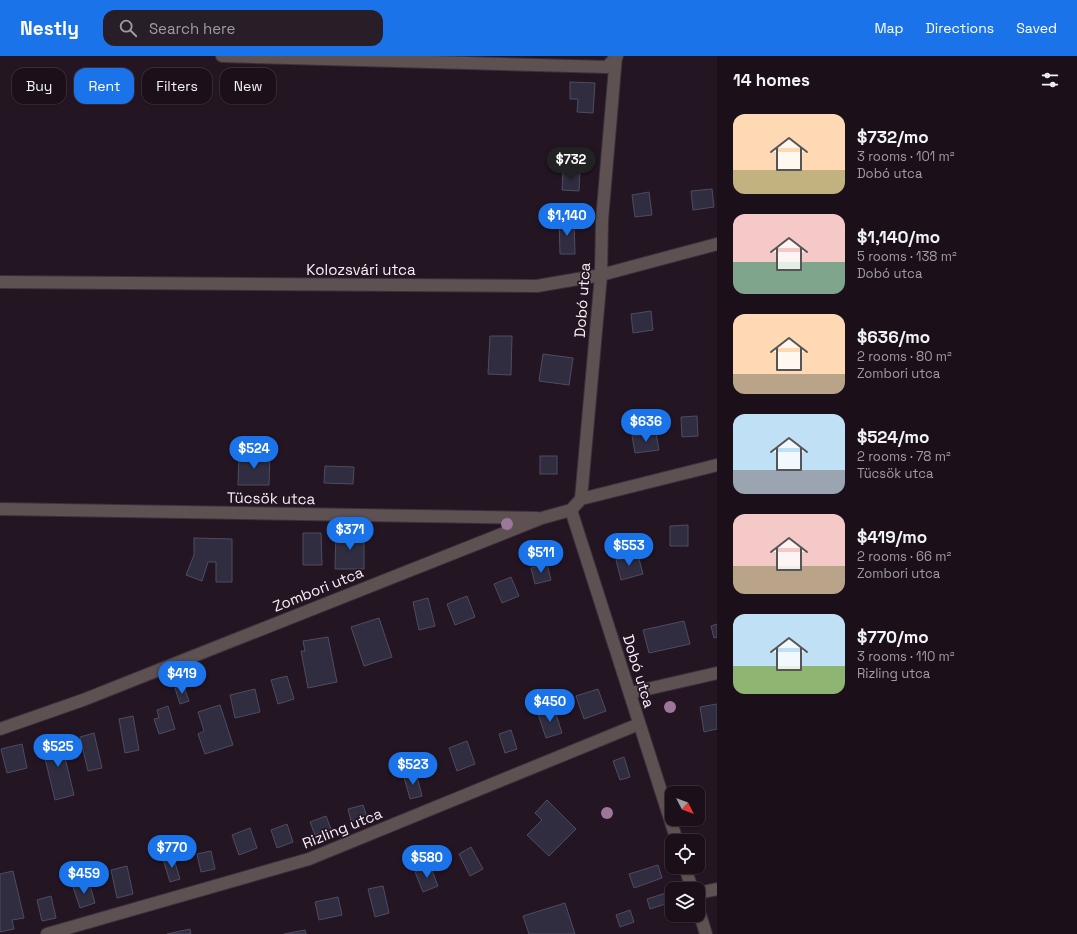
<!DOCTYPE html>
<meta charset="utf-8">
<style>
:root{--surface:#1b101a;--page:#281e27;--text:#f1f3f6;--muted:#a09da2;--line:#393039;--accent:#1a73e8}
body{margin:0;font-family:"Space Grotesk",sans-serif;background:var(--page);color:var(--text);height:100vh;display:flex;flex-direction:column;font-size:15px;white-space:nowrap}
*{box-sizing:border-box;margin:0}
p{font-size:13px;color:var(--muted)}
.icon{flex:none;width:22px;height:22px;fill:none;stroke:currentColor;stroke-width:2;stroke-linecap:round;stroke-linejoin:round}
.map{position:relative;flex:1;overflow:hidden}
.sheet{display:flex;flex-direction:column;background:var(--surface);width:360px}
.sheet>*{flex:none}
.hud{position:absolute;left:12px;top:12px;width:380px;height:36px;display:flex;gap:8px}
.needle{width:26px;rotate:132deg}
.tools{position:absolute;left:665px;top:730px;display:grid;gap:8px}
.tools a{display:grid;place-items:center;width:40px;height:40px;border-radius:8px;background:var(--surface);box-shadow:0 1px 3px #0004,0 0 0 1px var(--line);font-size:20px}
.price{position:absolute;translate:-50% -34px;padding:0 9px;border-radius:14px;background:var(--accent);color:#fff;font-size:13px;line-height:26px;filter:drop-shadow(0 1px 2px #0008)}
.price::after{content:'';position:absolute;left:50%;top:24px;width:12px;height:9px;margin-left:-6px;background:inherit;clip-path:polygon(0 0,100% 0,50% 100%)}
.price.active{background:#222;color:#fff}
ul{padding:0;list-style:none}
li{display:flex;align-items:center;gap:12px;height:100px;padding:0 16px}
li span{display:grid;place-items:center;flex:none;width:112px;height:80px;border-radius:12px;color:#555}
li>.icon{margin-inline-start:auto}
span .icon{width:48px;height:48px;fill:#fffc;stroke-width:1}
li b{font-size:17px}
h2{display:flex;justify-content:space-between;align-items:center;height:48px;padding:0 16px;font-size:17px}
.pill{padding:0 14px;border-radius:12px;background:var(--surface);box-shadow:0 1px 3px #0004,0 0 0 1px var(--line);font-size:14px;line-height:36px}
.pill.active{background:var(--accent);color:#fff}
header{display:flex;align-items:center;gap:24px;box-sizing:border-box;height:56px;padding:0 20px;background:var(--accent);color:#fff}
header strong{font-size:19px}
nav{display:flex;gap:22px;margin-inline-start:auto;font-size:14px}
.search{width:280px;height:36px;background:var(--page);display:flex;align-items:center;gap:10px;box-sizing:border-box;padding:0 14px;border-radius:12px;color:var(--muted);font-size:15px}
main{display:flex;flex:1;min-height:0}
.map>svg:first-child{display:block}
.building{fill:#302d40;stroke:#4f4c60}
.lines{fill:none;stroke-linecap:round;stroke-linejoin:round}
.street-casing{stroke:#3e2f3d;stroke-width:14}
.street{stroke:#5d5251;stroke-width:12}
.tree{fill:#9c7799}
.labels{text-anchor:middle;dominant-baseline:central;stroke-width:3.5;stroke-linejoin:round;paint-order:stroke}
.street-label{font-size:15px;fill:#faeff8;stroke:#241523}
</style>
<header>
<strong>Nestly</strong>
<div class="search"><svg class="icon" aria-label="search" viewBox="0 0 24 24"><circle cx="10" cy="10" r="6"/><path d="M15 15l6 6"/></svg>Search here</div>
<nav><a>Map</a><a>Directions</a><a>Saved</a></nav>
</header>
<main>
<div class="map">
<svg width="717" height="878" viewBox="0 0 717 878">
<rect width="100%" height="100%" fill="#241523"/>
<g class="building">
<polygon points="570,26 595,27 593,57 577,56 578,43 570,43"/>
<polygon points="563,115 580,115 579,135 562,134"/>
<polygon points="712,133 714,151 693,154 691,135"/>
<polygon points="649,136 652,159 635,161 632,139"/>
<polygon points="559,164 574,164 575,198 560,198"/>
<polygon points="651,255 653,274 633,277 631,258"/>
<polygon points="490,280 512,280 511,319 488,318"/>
<polygon points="543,298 573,302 569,329 539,325"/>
<polygon points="697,360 698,380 682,381 681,361"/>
<polygon points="656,377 659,394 635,397 632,380"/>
<polygon points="239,398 270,398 269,429 238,429"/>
<rect x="540" y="400" width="17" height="18"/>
<polygon points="325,410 354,411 353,428 324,427"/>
<polygon points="688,469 688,490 670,490 670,470"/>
<polygon points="303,477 321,477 322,509 303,509"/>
<polygon points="336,477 364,477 364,513 335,513"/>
<polygon points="194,482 232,483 232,526 216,526 216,506 208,506 202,525 186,519 194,499"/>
<polygon points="638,499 643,518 621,524 616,504"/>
<polygon points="547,508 551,524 535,528 531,512"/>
<polygon points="511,521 519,540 502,547 494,528"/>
<polygon points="467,540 475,561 455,569 447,548"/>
<polygon points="428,542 435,570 419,574 413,546"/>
<polygon points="379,562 392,601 364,610 351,571"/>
<polygon points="684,565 690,588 649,597 643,574"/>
<polygon points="717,568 717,581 714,582 711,570"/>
<polygon points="328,581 337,626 308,632 301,595 305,595 303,585"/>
<polygon points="287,620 294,643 278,648 271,624"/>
<polygon points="183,629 189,645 180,648 175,632"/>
<polygon points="255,633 260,656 235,662 230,639"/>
<polygon points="598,633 606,655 584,663 576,640"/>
<polygon points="717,648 717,673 704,676 700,651"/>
<polygon points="220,649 233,689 205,698 198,678 204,675 198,656"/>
<polygon points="168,650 175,673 159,678 154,663 159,662 157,654"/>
<polygon points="554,652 562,677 546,682 538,658"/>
<polygon points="133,660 139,694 125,697 119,663"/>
<polygon points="511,674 517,693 505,697 499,678"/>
<polygon points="94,677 102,712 88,715 80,681"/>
<polygon points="60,681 74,739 55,744 41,686"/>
<polygon points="467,685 475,708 457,715 449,692"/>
<polygon points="22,688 27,712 7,717 1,693"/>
<polygon points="624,701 630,721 620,724 613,705"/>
<polygon points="416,717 422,740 410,743 404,721"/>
<polygon points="547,744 576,773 549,800 527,779 542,764 535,757"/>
<polygon points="363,749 367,761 351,765 348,753"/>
<polygon points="326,760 331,773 315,779 310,766"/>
<polygon points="287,768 293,786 277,792 271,774"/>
<polygon points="250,772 257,792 239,799 232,779"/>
<polygon points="471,791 483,813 470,820 459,798"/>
<polygon points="211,795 215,813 201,816 197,798"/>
<polygon points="173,800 180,823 170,826 163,803"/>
<polygon points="430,809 438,830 423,836 415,816"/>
<polygon points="658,809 662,822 634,832 629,818"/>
<polygon points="127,810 133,838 117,842 111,814"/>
<polygon points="13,815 24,862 12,864 14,873 0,876 0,818"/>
<polygon points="89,826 95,847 80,852 73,831"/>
<polygon points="383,830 389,857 375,861 368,833"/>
<polygon points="666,837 669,847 650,853 647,843"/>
<polygon points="51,840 56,862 42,865 37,844"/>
<polygon points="338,841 342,859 319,864 315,846"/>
<polygon points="565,847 575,878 529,878 523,860"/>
<polygon points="630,854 634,866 620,871 616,859"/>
<polygon points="190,873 191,878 167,878"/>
<polygon points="305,874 306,878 284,878"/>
</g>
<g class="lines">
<g class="street-casing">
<g id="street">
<polyline points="222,0 607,11 617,0"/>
<polyline points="0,226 537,230 601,219 717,188"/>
<polyline points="581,443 601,219 602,164 616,0"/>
<polyline points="0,453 537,462"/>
<polyline points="571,454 677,785"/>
<polyline points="630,637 717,617"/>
<polyline points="0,673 83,644 542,462 571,454 581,443 717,409"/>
<polyline points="685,811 692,833"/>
<polyline points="698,837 717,833"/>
<polyline points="698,852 706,878"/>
<polyline points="47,878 309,803 639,668"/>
</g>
</g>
<use href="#street" class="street"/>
</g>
<g class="tree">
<circle cx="507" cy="468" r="6"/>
<circle cx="670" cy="651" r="6"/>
<circle cx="607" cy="757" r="6"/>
</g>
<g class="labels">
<g class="street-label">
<text x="361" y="213">Kolozsvári utca</text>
<text transform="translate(582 244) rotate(-86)">Dobó utca</text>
<text transform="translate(271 442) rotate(1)">Tücsök utca</text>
<text transform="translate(318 533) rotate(-22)">Zombori utca</text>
<text transform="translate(639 615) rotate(73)">Dobó utca</text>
<text transform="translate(342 772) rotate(-22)">Rizling utca</text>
</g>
</g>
</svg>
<div class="tools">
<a><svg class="needle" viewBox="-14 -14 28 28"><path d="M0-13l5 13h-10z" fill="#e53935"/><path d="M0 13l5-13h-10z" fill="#a09da2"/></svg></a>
<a><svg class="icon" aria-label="locate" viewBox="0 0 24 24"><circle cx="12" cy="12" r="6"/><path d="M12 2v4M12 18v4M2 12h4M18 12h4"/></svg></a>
<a><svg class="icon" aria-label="layers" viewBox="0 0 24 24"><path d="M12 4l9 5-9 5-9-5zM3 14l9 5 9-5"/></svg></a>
</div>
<b class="price active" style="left:571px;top:125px">$732</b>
<b class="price" style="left:567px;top:181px">$1,140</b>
<b class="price" style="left:646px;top:387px">$636</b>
<b class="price" style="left:254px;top:414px">$524</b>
<b class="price" style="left:350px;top:495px">$371</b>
<b class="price" style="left:629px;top:511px">$553</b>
<b class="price" style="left:541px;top:518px">$511</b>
<b class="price" style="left:182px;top:639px">$419</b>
<b class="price" style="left:550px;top:667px">$450</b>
<b class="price" style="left:58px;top:712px">$525</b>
<b class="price" style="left:413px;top:730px">$523</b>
<b class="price" style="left:172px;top:813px">$770</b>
<b class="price" style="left:427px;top:823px">$580</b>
<b class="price" style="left:84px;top:839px">$459</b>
<div class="hud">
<a class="pill">Buy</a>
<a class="pill active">Rent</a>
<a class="pill">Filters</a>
<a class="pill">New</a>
</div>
</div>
<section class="sheet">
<h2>14 homes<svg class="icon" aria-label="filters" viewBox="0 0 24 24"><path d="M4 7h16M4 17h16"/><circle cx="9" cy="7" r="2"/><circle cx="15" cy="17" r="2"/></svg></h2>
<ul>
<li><span style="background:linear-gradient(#ffd9b3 70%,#c2b280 0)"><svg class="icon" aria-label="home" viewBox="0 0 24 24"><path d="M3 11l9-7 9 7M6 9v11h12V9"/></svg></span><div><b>$732/mo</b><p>3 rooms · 101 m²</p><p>Dobó utca</p></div></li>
<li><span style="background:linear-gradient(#f6c9c9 60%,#7fa58c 0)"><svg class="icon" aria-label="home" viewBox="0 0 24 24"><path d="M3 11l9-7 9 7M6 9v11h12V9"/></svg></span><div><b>$1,140/mo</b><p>5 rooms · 138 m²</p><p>Dobó utca</p></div></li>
<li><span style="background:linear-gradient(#ffd9b3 75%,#b9a48a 0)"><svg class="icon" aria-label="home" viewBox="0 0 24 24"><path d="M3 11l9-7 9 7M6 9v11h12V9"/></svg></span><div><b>$636/mo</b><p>2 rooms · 80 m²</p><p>Zombori utca</p></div></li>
<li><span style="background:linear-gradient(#bfe0f5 70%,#9aa5b1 0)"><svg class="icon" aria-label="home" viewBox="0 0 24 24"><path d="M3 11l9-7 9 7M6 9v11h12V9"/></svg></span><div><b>$524/mo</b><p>2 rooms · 78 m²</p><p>Tücsök utca</p></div></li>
<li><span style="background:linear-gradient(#f6c9c9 65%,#b9a48a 0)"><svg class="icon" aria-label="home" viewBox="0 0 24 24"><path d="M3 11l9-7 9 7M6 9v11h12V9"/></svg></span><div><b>$419/mo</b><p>2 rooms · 66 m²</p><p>Zombori utca</p></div></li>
<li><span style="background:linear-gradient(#bfe0f5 65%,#8fb573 0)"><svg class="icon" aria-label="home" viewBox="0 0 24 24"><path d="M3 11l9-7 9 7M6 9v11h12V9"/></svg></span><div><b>$770/mo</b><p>3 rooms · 110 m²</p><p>Rizling utca</p></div></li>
</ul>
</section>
</main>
